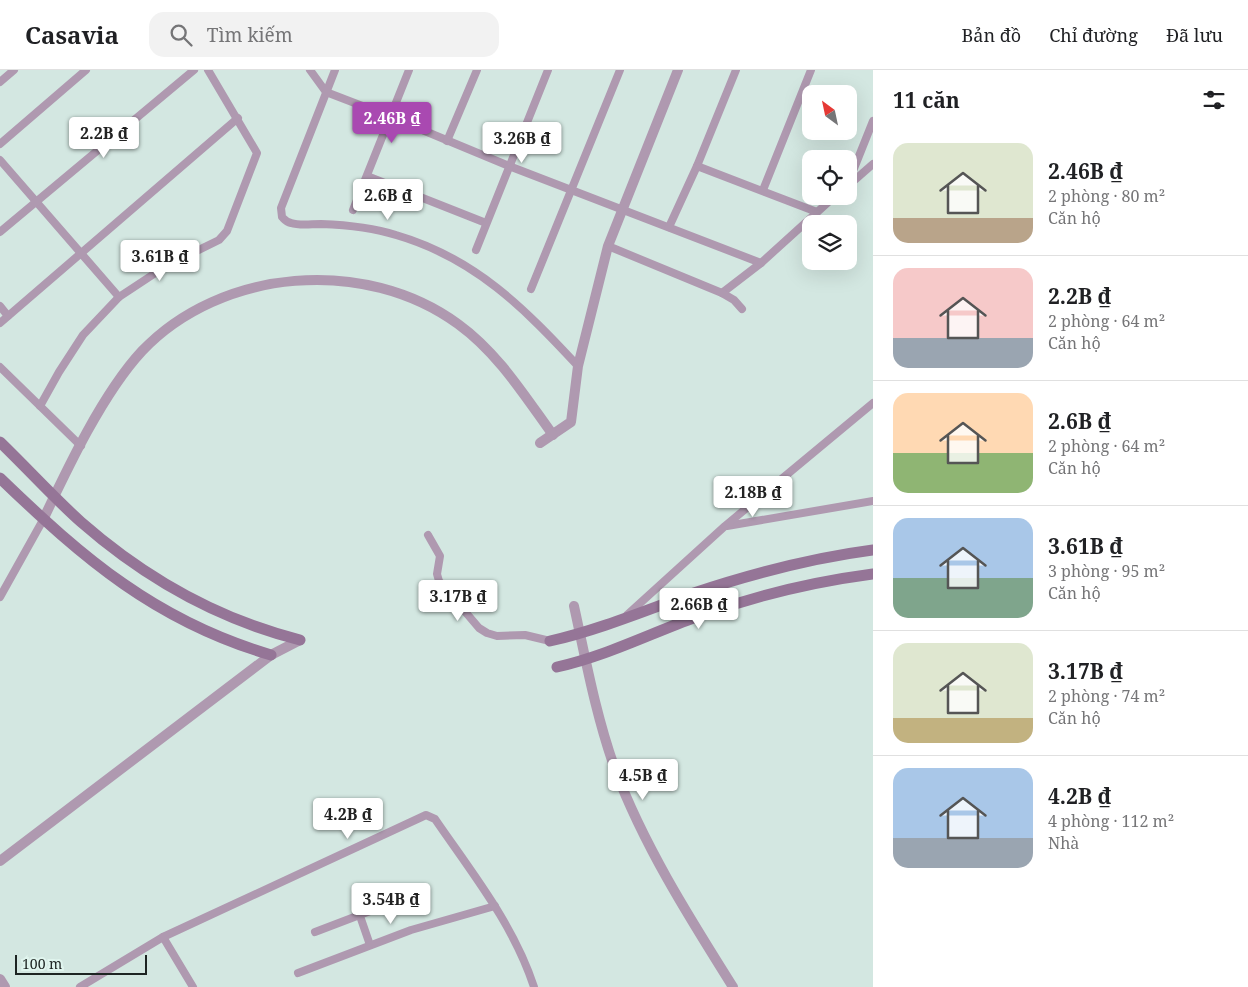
<!DOCTYPE html>
<html lang="vi">
<meta charset="utf-8">
<style>
:root{--surface:#fff;--page:#f2f2f2;--text:#202124;--muted:#757577;--line:#e0e0e0;--accent:#a949b1}
body{margin:0;font-family:"Noto Serif",serif;background:var(--page);color:var(--text);height:100vh;display:flex;flex-direction:column;font-size:19px;white-space:nowrap}
*{box-sizing:border-box;margin:0}
p{font-size:16px;color:var(--muted)}
.icon{flex:none;width:28px;height:28px;fill:none;stroke:currentColor;stroke-width:2;stroke-linecap:round;stroke-linejoin:round}
.map{position:relative;flex:1;overflow:hidden}
.details{display:flex;flex-direction:column;background:var(--surface);width:375px}
.details>*{flex:none}
.needle{width:32px;rotate:327deg}
.tools{position:absolute;left:802px;top:15px;display:grid;gap:10px}
.tools a{display:grid;place-items:center;width:55px;height:55px;border-radius:10px;background:var(--surface);box-shadow:0 5px 20px #0002;font-size:25px}
.scale{position:absolute;left:15px;bottom:12px;width:132px;box-sizing:border-box;padding-left:5px;border:2px solid #1d2422;border-top:0;font-size:14px;line-height:18px;white-space:nowrap;color:#1d2422;-webkit-text-stroke:4px #e0f5ee;paint-order:stroke}
.price{position:absolute;translate:-50% -42px;padding:0 11px;border-radius:5px;background:#fff;color:#222;font-size:16px;line-height:32px;filter:drop-shadow(0 1px 2px #0008)}
.price::after{content:'';position:absolute;left:50%;top:30px;width:15px;height:11px;margin-left:-8px;background:inherit;clip-path:polygon(0 0,100% 0,50% 100%)}
.price.current{background:var(--accent);color:#fff}
ul{padding:0;list-style:none}
li{display:flex;align-items:center;gap:15px;height:125px;padding:0 20px}
li+li{border-top:1px solid var(--line)}
li span{display:grid;place-items:center;flex:none;width:140px;height:100px;border-radius:15px;color:#555}
li>.icon{margin-inline-start:auto}
span .icon{width:60px;height:60px;fill:#fffc;stroke-width:1}
li b{font-size:21px}
h2{display:flex;justify-content:space-between;align-items:center;height:60px;padding:0 20px;font-size:21px}
header{display:flex;align-items:center;gap:30px;box-sizing:border-box;height:70px;padding:0 25px;background:var(--surface);border-bottom:1px solid var(--line)}
header strong{font-size:24px}
nav{display:flex;gap:28px;margin-inline-start:auto;font-size:18px}
.search{width:350px;height:45px;background:var(--page);display:flex;align-items:center;gap:12px;box-sizing:border-box;padding:0 18px;border-radius:15px;color:var(--muted);font-size:19px}
main{display:flex;flex:1;min-height:0}
.map>svg:first-child{display:block}
.lines{fill:none;stroke-linecap:round;stroke-linejoin:round}
.minor{stroke:#af99b0;stroke-width:8}
.tertiary{stroke:#af99b0;stroke-width:10}
.secondary{stroke:#957597;stroke-width:11}
</style>
<header>
<strong>Casavia</strong>
<div class="search"><svg class="icon" aria-label="search" viewBox="0 0 24 24"><circle cx="10" cy="10" r="6"/><path d="M15 15l6 6"/></svg>Tìm kiếm</div>
<nav><a>Bản đồ</a><a>Chỉ đường</a><a>Đã lưu</a></nav>
</header>
<main>
<div class="map">
<svg width="873" height="917" viewBox="0 0 873 917">
<rect width="100%" height="100%" fill="#d3e7e1"/>
<g class="lines">
<g class="minor">
<polyline points="310,0 326,22 391,47 509,96 761,193 722,223"/>
<path d="M335,0L281,138L282,147C285,150 286,152 291,153C300,156 311,154 321,154C347,155 371,157 396,165C475,188 524,238 578,296"/>
<polyline points="0,12 14,0"/>
<polyline points="447,71 477,0"/>
<polyline points="0,74 86,0"/>
<polyline points="0,90 119,227"/>
<polyline points="697,96 736,0"/>
<polyline points="367,106 486,153"/>
<polyline points="849,111 873,51"/>
<polyline points="849,115 873,94"/>
<polyline points="763,120 811,0"/>
<polyline points="353,140 409,0"/>
<polyline points="669,157 697,96 817,142"/>
<polyline points="0,162 194,0"/>
<polyline points="608,176 722,223 734,230 742,239"/>
<polyline points="476,180 548,0"/>
<polyline points="761,193 835,126"/>
<polyline points="531,219 620,0"/>
<polyline points="0,236 8,246"/>
<polyline points="0,253 238,48"/>
<polyline points="0,297 81,376"/>
<polyline points="40,336 59,302 83,265 119,227 166,196 219,170 227,161 257,83 208,0"/>
<polyline points="727,456 873,431"/>
<polyline points="428,465 440,486 437,504 439,511 479,558 487,563 497,566 525,565 550,571"/>
<polyline points="0,527 43,450"/>
<polyline points="627,545 725,456 873,333"/>
<polyline points="360,846 370,875"/>
<polyline points="315,862 378,838"/>
<polyline points="163,867 193,917"/>
<polyline points="298,903 411,860 495,836"/>
<path d="M80,917L163,867L426,745L435,749C472,803 514,855 534,917"/>
</g>
<g class="tertiary">
<polyline points="540,373 571,352 578,296 608,176 678,0"/>
<path d="M43,450C68,397 103,323 142,281C221,198 365,186 458,254C498,283 524,325 553,365"/>
<path d="M574,536C586,591 596,646 615,699C644,776 689,847 733,917"/>
<polyline points="0,791 271,585 300,570"/>
<polyline points="0,909 5,917"/>
</g>
<g class="secondary">
<path d="M0,372C27,398 53,427 81,452C145,508 217,549 300,570"/>
<path d="M0,408C84,489 156,551 271,585"/>
<path d="M550,571C598,560 644,541 691,524C751,504 811,488 873,480"/>
<path d="M557,597C606,586 649,564 696,547C754,526 812,512 873,504"/>
</g>
</g>
</svg>
<div class="tools">
<a><svg class="needle" viewBox="-14 -14 28 28"><path d="M0-13l5 13h-10z" fill="#e53935"/><path d="M0 13l5-13h-10z" fill="#757577"/></svg></a>
<a><svg class="icon" aria-label="locate" viewBox="0 0 24 24"><circle cx="12" cy="12" r="6"/><path d="M12 2v4M12 18v4M2 12h4M18 12h4"/></svg></a>
<a><svg class="icon" aria-label="layers" viewBox="0 0 24 24"><path d="M12 4l9 5-9 5-9-5zM3 14l9 5 9-5"/></svg></a>
</div>
<div class="scale">100 m</div>
<b class="price current" style="left:392px;top:74px">2.46B ₫</b>
<b class="price" style="left:104px;top:89px">2.2B ₫</b>
<b class="price" style="left:522px;top:94px">3.26B ₫</b>
<b class="price" style="left:388px;top:151px">2.6B ₫</b>
<b class="price" style="left:160px;top:212px">3.61B ₫</b>
<b class="price" style="left:753px;top:448px">2.18B ₫</b>
<b class="price" style="left:458px;top:552px">3.17B ₫</b>
<b class="price" style="left:699px;top:560px">2.66B ₫</b>
<b class="price" style="left:643px;top:731px">4.5B ₫</b>
<b class="price" style="left:348px;top:770px">4.2B ₫</b>
<b class="price" style="left:391px;top:855px">3.54B ₫</b>
</div>
<section class="details">
<h2>11 căn<svg class="icon" aria-label="filters" viewBox="0 0 24 24"><path d="M4 7h16M4 17h16"/><circle cx="9" cy="7" r="2"/><circle cx="15" cy="17" r="2"/></svg></h2>
<ul>
<li><span style="background:linear-gradient(#dfe7d0 75%,#b9a48a 0)"><svg class="icon" aria-label="home" viewBox="0 0 24 24"><path d="M3 11l9-7 9 7M6 9v11h12V9"/></svg></span><div><b>2.46B ₫</b><p>2 phòng · 80 m²</p><p>Căn hộ</p></div></li>
<li><span style="background:linear-gradient(#f6c9c9 70%,#9aa5b1 0)"><svg class="icon" aria-label="home" viewBox="0 0 24 24"><path d="M3 11l9-7 9 7M6 9v11h12V9"/></svg></span><div><b>2.2B ₫</b><p>2 phòng · 64 m²</p><p>Căn hộ</p></div></li>
<li><span style="background:linear-gradient(#ffd9b3 60%,#8fb573 0)"><svg class="icon" aria-label="home" viewBox="0 0 24 24"><path d="M3 11l9-7 9 7M6 9v11h12V9"/></svg></span><div><b>2.6B ₫</b><p>2 phòng · 64 m²</p><p>Căn hộ</p></div></li>
<li><span style="background:linear-gradient(#a9c7e8 60%,#7fa58c 0)"><svg class="icon" aria-label="home" viewBox="0 0 24 24"><path d="M3 11l9-7 9 7M6 9v11h12V9"/></svg></span><div><b>3.61B ₫</b><p>3 phòng · 95 m²</p><p>Căn hộ</p></div></li>
<li><span style="background:linear-gradient(#dfe7d0 75%,#c2b280 0)"><svg class="icon" aria-label="home" viewBox="0 0 24 24"><path d="M3 11l9-7 9 7M6 9v11h12V9"/></svg></span><div><b>3.17B ₫</b><p>2 phòng · 74 m²</p><p>Căn hộ</p></div></li>
<li><span style="background:linear-gradient(#a9c7e8 70%,#9aa5b1 0)"><svg class="icon" aria-label="home" viewBox="0 0 24 24"><path d="M3 11l9-7 9 7M6 9v11h12V9"/></svg></span><div><b>4.2B ₫</b><p>4 phòng · 112 m²</p><p>Nhà</p></div></li>
</ul>
</section>
</main>
